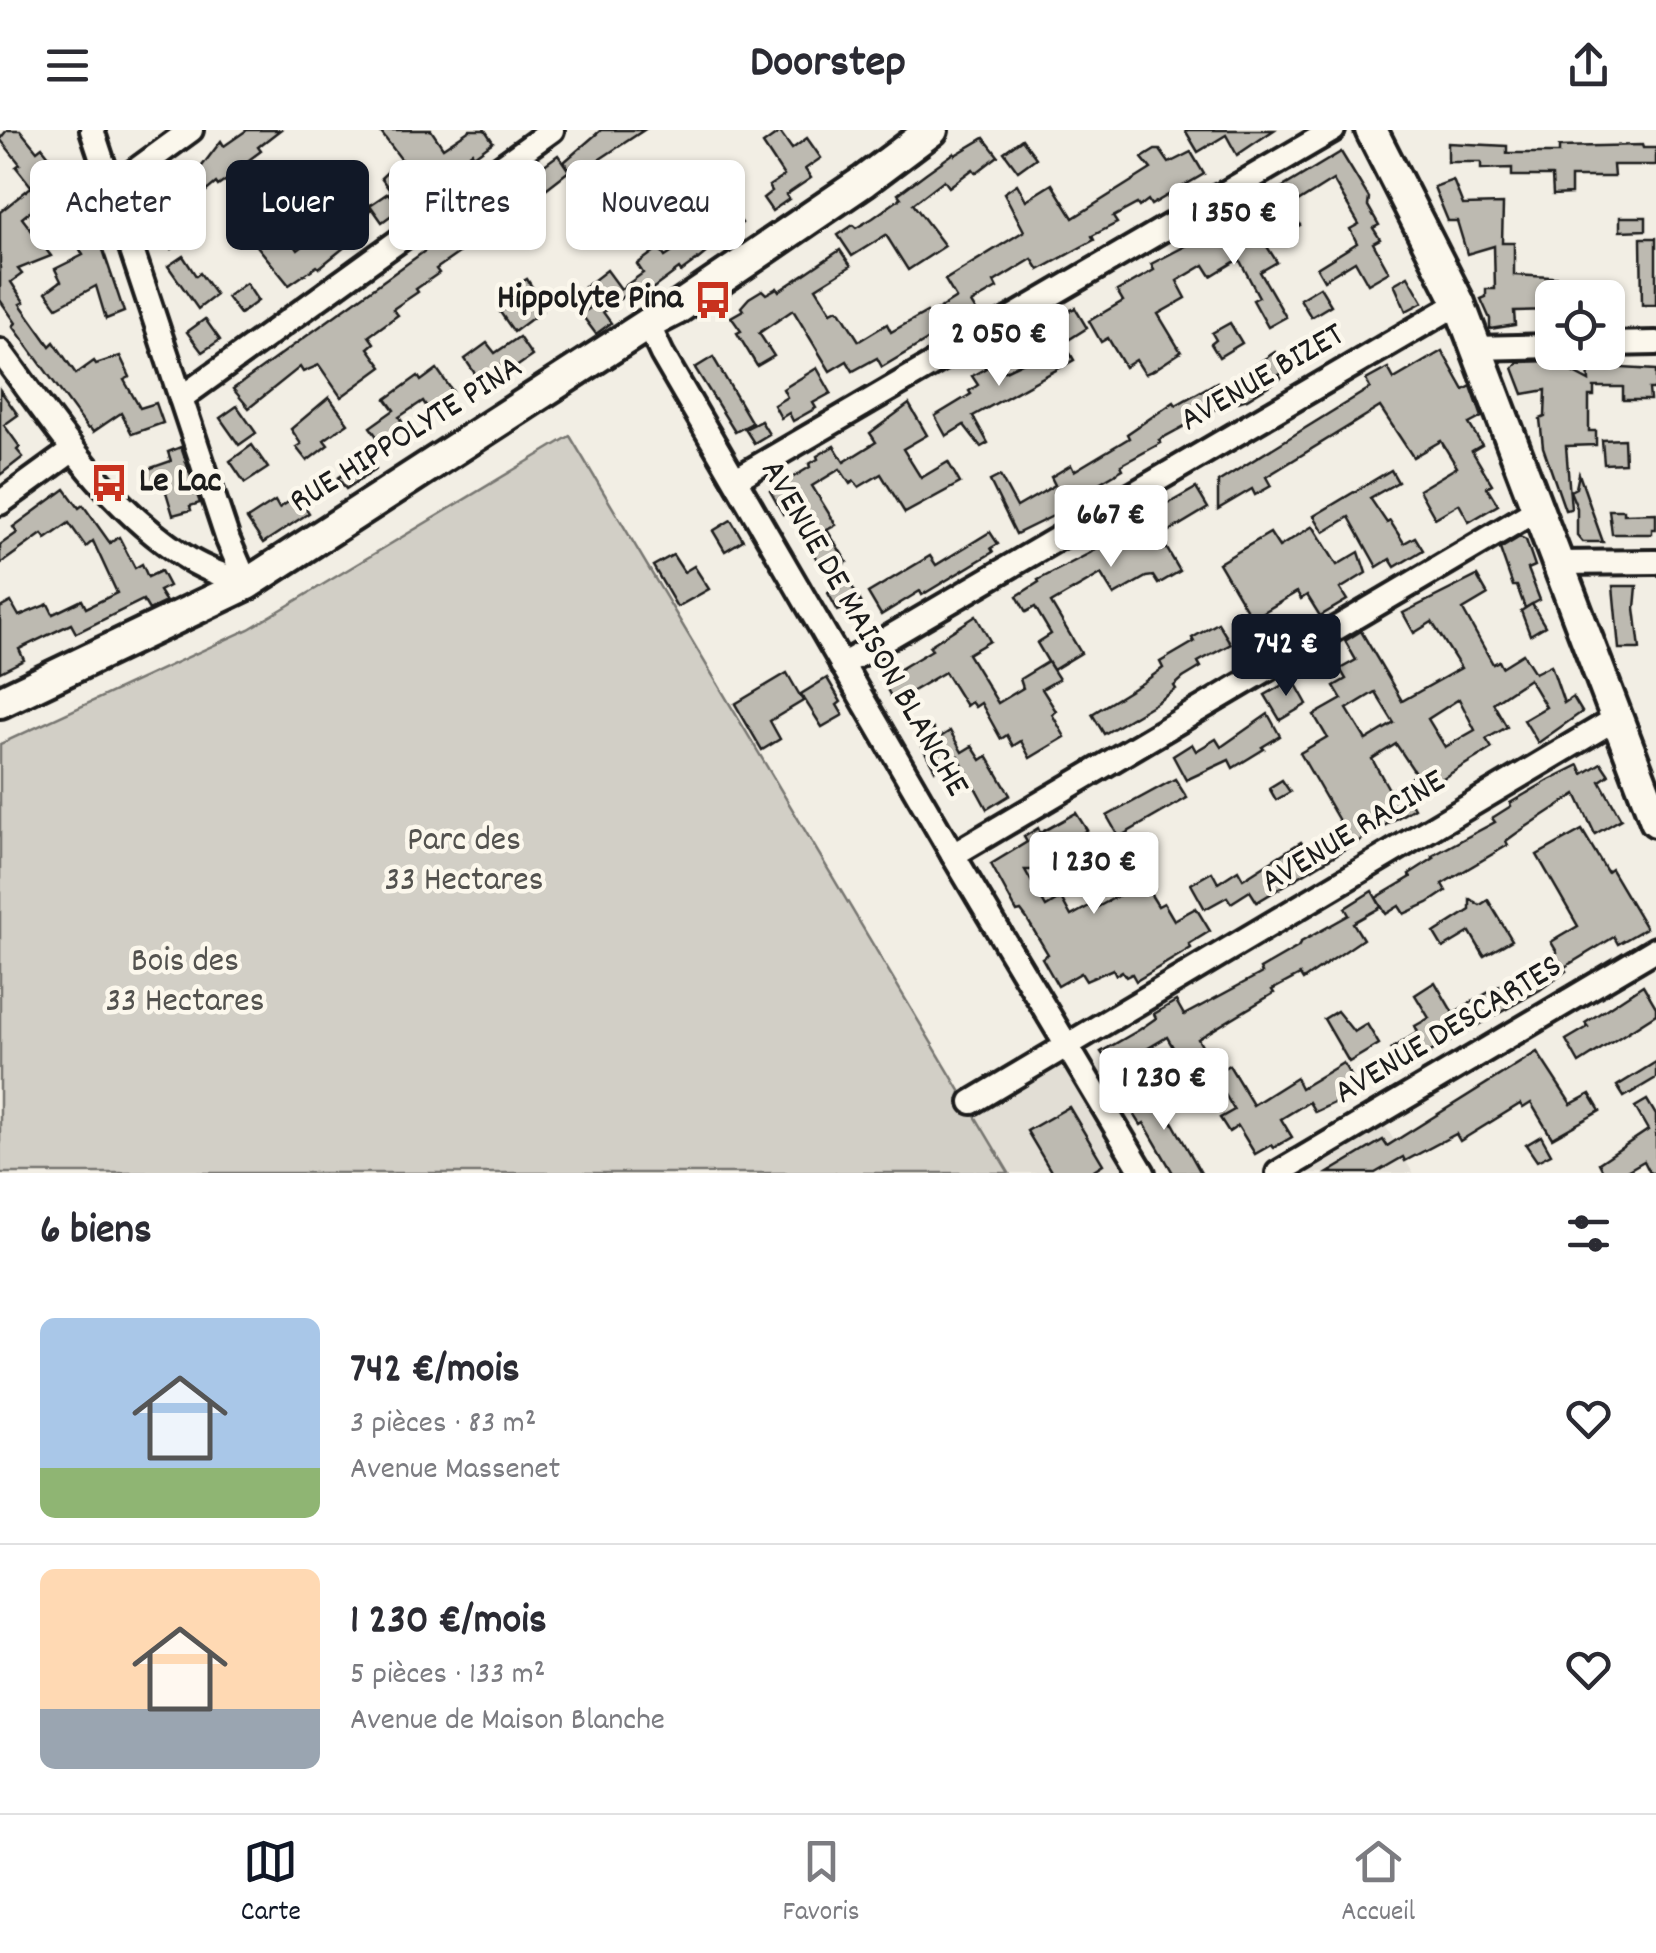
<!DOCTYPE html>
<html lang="fr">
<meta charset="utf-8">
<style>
:root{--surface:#fff;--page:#f2f2f3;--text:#2b2b33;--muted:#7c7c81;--line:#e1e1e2;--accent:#111827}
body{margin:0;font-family:Dekko,sans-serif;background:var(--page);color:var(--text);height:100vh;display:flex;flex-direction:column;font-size:38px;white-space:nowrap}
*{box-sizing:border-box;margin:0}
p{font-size:32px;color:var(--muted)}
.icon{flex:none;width:55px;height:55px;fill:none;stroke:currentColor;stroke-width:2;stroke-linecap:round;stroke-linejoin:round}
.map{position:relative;height:1043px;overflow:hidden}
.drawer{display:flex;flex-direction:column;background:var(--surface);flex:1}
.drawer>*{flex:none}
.guide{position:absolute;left:30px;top:30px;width:1000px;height:90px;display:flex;gap:20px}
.tools{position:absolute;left:1535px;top:150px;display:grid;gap:20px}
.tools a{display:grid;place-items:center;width:90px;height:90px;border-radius:15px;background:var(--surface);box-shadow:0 2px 8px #0004;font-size:50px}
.price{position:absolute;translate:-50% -85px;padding:0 22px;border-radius:10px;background:#fff;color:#222;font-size:32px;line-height:65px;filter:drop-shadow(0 2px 5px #0008)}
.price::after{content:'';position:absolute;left:50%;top:60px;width:30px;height:22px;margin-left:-15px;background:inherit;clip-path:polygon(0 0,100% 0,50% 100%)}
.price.current{background:var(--accent);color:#fff}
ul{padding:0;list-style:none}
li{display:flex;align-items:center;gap:30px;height:250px;padding:0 40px}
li+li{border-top:2px solid var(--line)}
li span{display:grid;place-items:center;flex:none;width:280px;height:200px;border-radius:15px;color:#555}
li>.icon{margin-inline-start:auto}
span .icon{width:120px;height:120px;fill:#fffc;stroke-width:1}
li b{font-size:42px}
h2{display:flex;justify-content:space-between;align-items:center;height:120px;padding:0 40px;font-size:42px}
.tag{padding:0 35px;border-radius:15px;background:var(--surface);box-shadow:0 2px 8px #0004;font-size:35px;line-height:90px}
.tag.current{background:var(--accent);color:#fff}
header{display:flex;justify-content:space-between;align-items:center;height:130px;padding:0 40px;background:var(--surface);font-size:45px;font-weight:700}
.menu{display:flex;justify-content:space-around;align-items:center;height:140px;border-top:2px solid var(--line);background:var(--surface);font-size:28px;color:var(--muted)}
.menu a{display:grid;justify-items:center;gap:5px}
.menu .current{color:var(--accent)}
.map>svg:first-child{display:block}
.built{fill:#e2ded5}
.green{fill:#d2cfc6;stroke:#777671;stroke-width:2.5}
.building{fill:#bdbab1;stroke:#1c1c1c;stroke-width:2.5;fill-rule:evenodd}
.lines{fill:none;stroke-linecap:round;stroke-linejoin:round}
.minor-casing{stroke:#1c1c1c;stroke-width:30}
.major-casing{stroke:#1c1c1c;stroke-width:38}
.minor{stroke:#fbf7ec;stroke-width:22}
.major{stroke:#fbf7ec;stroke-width:30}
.labels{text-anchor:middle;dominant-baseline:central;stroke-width:9;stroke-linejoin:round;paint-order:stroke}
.poi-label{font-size:35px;font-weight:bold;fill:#1c1c1c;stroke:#fbf7ec;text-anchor:end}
.street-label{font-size:35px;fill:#1c1c1c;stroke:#fbf7ec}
.park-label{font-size:35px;fill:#53524f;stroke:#fbf7ec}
</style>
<header><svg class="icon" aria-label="menu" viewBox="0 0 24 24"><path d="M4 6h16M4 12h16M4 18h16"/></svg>Doorstep<svg class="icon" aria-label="share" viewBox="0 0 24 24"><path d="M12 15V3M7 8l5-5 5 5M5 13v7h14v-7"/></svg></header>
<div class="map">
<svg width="1656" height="1043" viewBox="0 0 1656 1043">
<rect width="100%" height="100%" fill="#f2eee4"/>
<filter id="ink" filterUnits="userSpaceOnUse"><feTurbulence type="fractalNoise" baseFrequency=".01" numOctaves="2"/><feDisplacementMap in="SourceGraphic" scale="20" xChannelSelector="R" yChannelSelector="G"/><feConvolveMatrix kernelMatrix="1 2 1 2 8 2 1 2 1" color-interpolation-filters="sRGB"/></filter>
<g filter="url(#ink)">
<g class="built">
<polygon points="1057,936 1066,939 1127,1043 1009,1043 975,986"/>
<polygon points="1385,995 1413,1043 1305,1043"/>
</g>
<polygon class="green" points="570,306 1009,1043 0,1043 0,614 249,499"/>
<g class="building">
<polygon points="7,0 20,0 37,21 42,17 57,36 31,56 16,37 20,34 0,9"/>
<polygon points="247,0 280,0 258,17 261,21 234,41 235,44 218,56 216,53 186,78 178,67 189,59 183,50 202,36 221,11 224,16"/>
<polygon points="379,0 431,0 443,18 470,0 485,0 493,12 474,26 472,22 427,53 422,46 394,66 381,48 401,29"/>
<polygon points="601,0 644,0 597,31 601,36 579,53 564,32"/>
<polygon points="1185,0 1274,0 1237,25 1226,5 1198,22"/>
<polygon points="780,2 792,19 807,8 821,28 805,39 811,48 786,65 789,69 772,81 763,68 772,61 769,56 784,46 763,14"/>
<polygon points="984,8 998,26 976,43 973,39 949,57 944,50 913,74 945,116 908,140 886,105 852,126 838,105 853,95 856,98 873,88 901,68 898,64 926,43 954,23 955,25"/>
<polygon points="1022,9 1036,28 1018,41 1004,22"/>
<polygon points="1448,13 1507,16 1507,23 1559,23 1559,17 1642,15 1643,18 1656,18 1656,35 1613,35 1614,47 1571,47 1571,64 1553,65 1552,46 1512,46 1512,38 1481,39 1481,32 1448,32"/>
<polygon points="1155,20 1160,20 1169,33 1191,22 1204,44 1151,75 1148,70 1139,77 1137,74 1113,87 1117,93 1092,106 1094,110 1039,140 1032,129 994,152 997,158 971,173 976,181 882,237 877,228 853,241 847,231 830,241 793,180 759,203 774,226 757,236 737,203 741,201 731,187 743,180 741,177 749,168 762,160 766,164 777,158 779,161 840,120 851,136 816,158 831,182 837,179 841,182 859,211 887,194 891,202 927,182 929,185 956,168 945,150 1024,101 1004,63 1017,54 1026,70 1052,54 1073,88 1151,39 1142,28"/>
<polygon points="1341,22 1369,68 1368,76 1379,95 1373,98 1380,109 1373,113 1389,142 1368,154 1355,131 1324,150 1317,138 1357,113 1350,99 1359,94 1333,50 1290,77 1300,95 1266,115 1277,132 1260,142 1286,187 1268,197 1253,170 1259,167 1239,129 1211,146 1204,135 1177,151 1186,168 1158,184 1181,222 1154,240 1145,244 1136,230 1125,237 1108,208 1101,212 1089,191 1123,171 1117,161 1154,140 1151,134 1230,93 1237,107 1282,78 1273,63"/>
<polygon points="558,25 569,41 481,109 468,91"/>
<polygon points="1453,50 1463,75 1503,74 1502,113 1514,113 1514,145 1568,148 1568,168 1552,168 1552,180 1514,181 1515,195 1490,199 1490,189 1481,169 1486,167 1486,159 1495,159 1494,116 1467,124 1457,91 1448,91 1434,57"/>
<polygon points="31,57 42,72 22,88 51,126 18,139 22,144 11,152 24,172 20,174 50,216 54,212 76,244 94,231 96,234 120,226 130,247 124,250 140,278 156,273 163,293 132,304 121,283 93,302 90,298 88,299 13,196 16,193 0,170 0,82"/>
<polygon points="358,61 371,80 349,97 357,107 319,138 317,136 289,155 244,100 271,81 298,120 321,102 313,92"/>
<polygon points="388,63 400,79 382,92 370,75"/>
<polygon points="724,69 742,93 696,131 681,142 679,139 632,174 625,165 603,182 611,193 596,204 581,184 590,178 584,169 590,164 585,157 607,140 621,159 643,143 637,134 659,118 665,127 688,112 682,103"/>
<polygon points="80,72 96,99 124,182 106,189 96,156 57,177 46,162 61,151 55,139 83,125 60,83"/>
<polygon points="170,83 187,107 171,119 154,96"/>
<polygon points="1620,87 1646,87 1646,100 1620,101"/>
<polygon points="447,105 459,123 436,139 439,143 416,159 418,162 393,179 398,185 369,206 374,213 368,218 382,237 341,267 319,235 303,242 300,237 249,278 233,259"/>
<polygon points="1641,108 1656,108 1656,175 1642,175"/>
<polygon points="183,126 196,146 200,143 216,165 198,179 168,136"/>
<polygon points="1408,146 1423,172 1406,181 1394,154"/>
<polygon points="527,149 539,168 534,171 542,181 514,202 500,182 522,166 515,156"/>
<polygon points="1613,152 1614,168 1593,168 1593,153"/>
<polygon points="246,153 258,171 240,184 227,167"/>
<polygon points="1320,157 1331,175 1311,187 1300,169"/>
<polygon points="1075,178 1087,198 1065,212 1052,190"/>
<polygon points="205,189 220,210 202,222 187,202"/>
<polygon points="1230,193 1242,213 1219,227 1211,214 1216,210 1212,203"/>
<polygon points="519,207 532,226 509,242 503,234 480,251 465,229 487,213 495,223"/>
<polygon points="1064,213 1074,230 973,286 988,313 981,317 964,295 946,306 935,286 971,264 969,261 978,255 972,246 986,238 984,236 998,227 1005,241"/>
<polygon points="1442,221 1464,260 1471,256 1482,287 1469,294 1482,315 1472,321 1492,354 1487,357 1498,375 1469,392 1459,374 1435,388 1419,360 1457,337 1441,311 1413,327 1380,277 1266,347 1271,356 1255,365 1252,359 1218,379 1218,352 1370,258 1366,250 1388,238 1394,249"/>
<polygon points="1275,222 1286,241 1279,245 1281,248 1247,269 1238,272 1236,268 1159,310 1161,313 1121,335 1123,339 1063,374 1057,379 1059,383 1016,404 990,351 1000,346 1017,377 1055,355 1051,347 1071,335 1074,341 1129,308 1127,304 1174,272 1176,275 1217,252 1220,258"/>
<polygon points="713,227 752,293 735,302 695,238"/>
<polygon points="1551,231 1589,251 1588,236 1656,240 1656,259 1649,259 1650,270 1623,270 1623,257 1594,257 1594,266 1589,266 1589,301 1596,301 1596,315 1566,316 1571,379 1565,380 1543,317 1540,289 1545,287 1546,260 1523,264 1513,238 1518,232"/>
<polygon points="817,238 831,263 813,273 816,278 793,291 789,283 781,288 774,275 787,267 783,259"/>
<polygon points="437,239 453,262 428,279 423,271 399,287 406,298 383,315 370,297 394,280 386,269 418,246 421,251"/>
<polygon points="0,260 18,285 4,295 20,317 17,320 23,327 0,345"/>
<polygon points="329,267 348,293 324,310 328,315 307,331 296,317 301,314 291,299"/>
<polygon points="909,274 927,305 903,319 921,348 948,332 960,353 905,383 881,344 859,357 854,351 850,354 840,339 812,356 836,395 827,400 847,432 840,436 861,472 838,481 828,463 835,459 810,418 818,414 796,376 783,384 770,361 810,337 809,334 818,329 817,326 834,316 844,332 876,312 870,303"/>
<polygon points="237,276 256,303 239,315 220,288"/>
<polygon points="761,291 769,304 754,313 745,299"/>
<polygon points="1624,309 1625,333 1604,334 1602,310"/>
<polygon points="252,315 268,338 245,353 230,331"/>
<polygon points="181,317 200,373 190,376 191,380 173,385 163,352 150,356 145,340 171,331 168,322"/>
<polygon points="368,327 376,339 346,359 338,348"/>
<polygon points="1391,340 1398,352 1370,368 1387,393 1390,391 1404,413 1415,407 1423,420 1395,437 1390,429 1377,437 1349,387 1324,402 1314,386"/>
<polygon points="1579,344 1593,384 1603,412 1583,412 1577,405 1577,378 1570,361 1576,358"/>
<polygon points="1196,358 1208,378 1160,407 1180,441 1158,454 1153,446 1146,447 1114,465 1101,444 1051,473 1081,523 1053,540 1037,513 1051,504 1035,477 1026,482 1017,466 1039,452 1038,450 1090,423 1129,396"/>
<polygon points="65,359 79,378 83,375 110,413 119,407 135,438 142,434 148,447 161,441 169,456 159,461 166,472 149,480 143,470 76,503 71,494 19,519 24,530 0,542 0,478 11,472 19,486 48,474 53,484 82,470 86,478 117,463 93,411 86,417 69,393 46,409 42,404 0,434 0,415 17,403 13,397"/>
<polygon points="298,366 309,383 263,413 247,389 275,371 279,378"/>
<polygon points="1609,380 1624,380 1624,384 1656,383 1656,399 1652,399 1652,404 1612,404"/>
<polygon points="731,390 743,410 725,421 713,401"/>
<polygon points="1313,396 1337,435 1359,422 1366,443 1340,459 1347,470 1320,486 1307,465 1301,469 1297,462 1252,489 1219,433 1270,403 1279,417"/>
<polygon points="990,402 998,414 991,418 993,422 922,465 920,461 881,485 868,463 930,426 936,435"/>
<polygon points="1520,407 1526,410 1535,436 1528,439 1540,470 1525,478 1517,456 1513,456 1500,419"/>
<polygon points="673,425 684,442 694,436 709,459 677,477 653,436"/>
<path d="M1477,446L1488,465L1463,480L1493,534L1499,531L1502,537L1523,524L1535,543L1551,535L1564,573L1573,567L1582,582L1538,613L1524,590L1546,577L1529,549L1493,573L1507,597L1486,609L1492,618L1409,669L1414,678L1257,772L1250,761L1231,773L1227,767L1205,779L1191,754L1212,742L1218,753L1238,740L1243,749L1301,712L1305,718L1342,696L1300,623L1327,607L1314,585L1342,569L1334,556L1346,549L1340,539L1356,530L1345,511L1361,501L1402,571L1461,538L1432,492L1414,503L1403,483ZM1375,562L1394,593L1366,610L1347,579ZM1459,569L1475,600L1445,617L1428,589ZM1396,614L1416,644L1390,661L1372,629Z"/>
<polygon points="1613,456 1637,456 1635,478 1640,519 1619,519"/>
<polygon points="1532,474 1545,496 1530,505 1521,481"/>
<polygon points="1263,483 1274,502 1257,512 1245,493"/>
<polygon points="976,486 990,511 968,524 998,573 1023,558 1020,549 1048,532 1059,549 1042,559 1056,581 1052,584 1065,607 1030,628 1021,611 1013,616 1007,605 1001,609 981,573 975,577 971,572 966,576 945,542 894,572 882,550 932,520 929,516"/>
<polygon points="1218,493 1231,514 1198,532 1201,537 1183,548 1174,556 1176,559 1156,573 1104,604 1092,584 1144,552 1163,538 1160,532 1194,512 1192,508"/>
<polygon points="787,543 803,571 770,591 780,609 762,620 735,574"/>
<polygon points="827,548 841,572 837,575 843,585 822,597 801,564"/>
<polygon points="1293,549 1307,574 1280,590 1265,565"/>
<polygon points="1268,584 1280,606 1262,617 1264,619 1233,638 1229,630 1186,650 1173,626 1192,614 1196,621 1216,609 1221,617"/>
<polygon points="933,599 939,608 950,601 962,622 972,616 981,630 987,626 1010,665 987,679 958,626 935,640 918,609"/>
<polygon points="1601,633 1609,645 1600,651 1621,689 1595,704 1576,664 1517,703 1506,711 1508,715 1442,754 1446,761 1428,773 1404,784 1399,776 1386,784 1376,768 1411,747 1409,744 1434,728 1432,726 1495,692 1492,688 1511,676 1510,673 1549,650 1579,635 1583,644"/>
<polygon points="1175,649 1187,668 1119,707 1107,686"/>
<polygon points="1282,650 1290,662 1276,670 1269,658"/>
<polygon points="1076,683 1087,700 1057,718 1070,740 1025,740 1046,777 1061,768 1071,786 1091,775 1094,779 1123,763 1121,759 1140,747 1158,776 1164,773 1174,790 1196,778 1210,801 1189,814 1191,818 1136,851 1132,844 1126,847 1122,841 1116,845 1113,839 1086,851 1081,843 1058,856 1042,828 1048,824 1027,789 1021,781 1017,782 991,734 1027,712 1024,707 1038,698 1040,703"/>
<polygon points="1582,700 1607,742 1611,739 1646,798 1618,814 1614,807 1563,838 1566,841 1540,860 1402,938 1391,919 1418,902 1415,896 1429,888 1415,865 1435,852 1453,883 1557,822 1551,812 1578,796 1537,725"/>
<polygon points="1372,761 1381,777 1353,793 1363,809 1303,850 1300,845 1272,860 1274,863 1198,909 1203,918 1181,931 1167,907 1113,939 1101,922 1139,900 1156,888 1154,884 1176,871 1184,885 1262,843 1260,839 1298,817 1301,812 1349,785 1345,778"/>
<polygon points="1470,769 1480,775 1488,770 1512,810 1484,826 1470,802 1443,818 1434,803 1470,780"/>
<polygon points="1643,855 1656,877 1656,884 1579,933 1566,910 1588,897 1585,893"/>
<polygon points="1337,881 1354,902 1367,894 1379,914 1349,932 1324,889"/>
<polygon points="1537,922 1571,974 1590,964 1600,981 1552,1008 1531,973 1523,978 1520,974 1460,1011 1456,1004 1405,1031 1403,1027 1375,1043 1328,1043 1383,1010 1387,1016"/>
<polygon points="1656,932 1656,948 1624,967 1617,956"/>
<polygon points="1343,933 1360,961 1315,982 1309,972 1281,989 1292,1007 1273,1018 1271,1015 1255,1024 1238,996 1229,1002 1220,988 1234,980 1218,952 1222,950 1217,942 1229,935 1253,975 1296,948 1301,958"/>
<polygon points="1147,957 1160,980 1164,977 1201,1043 1173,1043 1144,993 1141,995 1134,984 1138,980 1130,967"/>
<polygon points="1647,970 1656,985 1656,1043 1650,1043 1644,1031 1623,1043 1604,1043 1599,1033 1648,1000 1635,977"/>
<polygon points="1069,977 1103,1034 1089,1043 1052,1043 1027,1001"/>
<polygon points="1541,1006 1551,1024 1537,1031 1526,1015"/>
</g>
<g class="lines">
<g class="minor-casing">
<g id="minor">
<polyline points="92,0 228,410 247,454"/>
<polyline points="113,57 191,0"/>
<polyline points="648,194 662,224 953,725 1143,1043"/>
<polyline points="1608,214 1656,213"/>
<polyline points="1476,218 1552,216"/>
<path d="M0,221C55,295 105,375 184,426C203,439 226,446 247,454"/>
<polyline points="181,268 552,0"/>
<polyline points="736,349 1333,0"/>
<polyline points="0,373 73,320"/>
<polyline points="1558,433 1656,432"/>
<polyline points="842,535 1459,173"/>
<polyline points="953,725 1538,379"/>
<polyline points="972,972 1617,588"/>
<polyline points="1278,1043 1656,819"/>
</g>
</g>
<g class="major-casing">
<g id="major">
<polyline points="1371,0 1459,173 1656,691"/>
<polyline points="0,572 247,454 648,194 675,180 864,51 932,0"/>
</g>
</g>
<use href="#minor" class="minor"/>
<use href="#major" class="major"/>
</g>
</g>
<defs>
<g id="bus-bare" transform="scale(3)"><path d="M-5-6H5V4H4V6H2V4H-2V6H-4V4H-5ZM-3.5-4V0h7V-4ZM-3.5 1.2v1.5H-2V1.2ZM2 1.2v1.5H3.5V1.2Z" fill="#c8321e" stroke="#fbf7ec" stroke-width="2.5" paint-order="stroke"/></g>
</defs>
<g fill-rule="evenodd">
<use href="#bus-bare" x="713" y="170"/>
<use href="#bus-bare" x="109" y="353"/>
</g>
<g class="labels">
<g class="poi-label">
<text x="683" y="170">Hippolyte Pina</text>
<text x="139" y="353" text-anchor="start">Le Lac</text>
</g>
<g class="street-label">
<text transform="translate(1263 249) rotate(-30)">AVENUE BIZET</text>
<text transform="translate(407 306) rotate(-32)">RUE HIPPOLYTE PINA</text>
<text transform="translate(863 499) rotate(60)">AVENUE DE MAISON BLANCHE</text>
<text transform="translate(1354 703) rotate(-31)">AVENUE RACINE</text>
<text transform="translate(1449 901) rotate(-31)">AVENUE DESCARTES</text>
</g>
<g class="park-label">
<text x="464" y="712">Parc des<tspan x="464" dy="40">33 Hectares</tspan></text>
<text x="185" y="833">Bois des<tspan x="185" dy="40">33 Hectares</tspan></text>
</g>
</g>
</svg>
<div class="tools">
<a><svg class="icon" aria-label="locate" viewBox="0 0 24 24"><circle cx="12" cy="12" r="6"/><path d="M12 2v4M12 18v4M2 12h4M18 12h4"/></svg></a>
</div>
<b class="price" style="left:1234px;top:138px">1 350 €</b>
<b class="price" style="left:999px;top:259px">2 050 €</b>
<b class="price" style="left:1111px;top:440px">667 €</b>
<b class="price current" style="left:1286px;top:569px">742 €</b>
<b class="price" style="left:1094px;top:787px">1 230 €</b>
<b class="price" style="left:1164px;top:1003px">1 230 €</b>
<div class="guide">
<a class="tag">Acheter</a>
<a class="tag current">Louer</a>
<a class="tag">Filtres</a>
<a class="tag">Nouveau</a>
</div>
</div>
<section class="drawer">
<h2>6 biens<svg class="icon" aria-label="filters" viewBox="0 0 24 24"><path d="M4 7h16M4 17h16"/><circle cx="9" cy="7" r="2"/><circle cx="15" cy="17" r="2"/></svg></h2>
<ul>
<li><span style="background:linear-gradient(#a9c7e8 75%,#8fb573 0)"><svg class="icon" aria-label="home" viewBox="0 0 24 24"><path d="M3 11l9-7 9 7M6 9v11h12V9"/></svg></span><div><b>742 €/mois</b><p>3 pièces · 83 m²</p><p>Avenue Massenet</p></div><svg class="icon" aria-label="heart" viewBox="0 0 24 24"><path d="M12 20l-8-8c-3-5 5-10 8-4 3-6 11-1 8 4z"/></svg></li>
<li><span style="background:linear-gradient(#ffd9b3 70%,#9aa5b1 0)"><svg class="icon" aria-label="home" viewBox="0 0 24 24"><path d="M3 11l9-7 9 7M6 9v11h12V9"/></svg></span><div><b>1 230 €/mois</b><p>5 pièces · 133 m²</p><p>Avenue de Maison Blanche</p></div><svg class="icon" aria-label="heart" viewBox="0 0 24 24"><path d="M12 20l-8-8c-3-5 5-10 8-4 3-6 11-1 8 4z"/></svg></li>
</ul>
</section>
<nav class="menu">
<a class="current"><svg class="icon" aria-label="map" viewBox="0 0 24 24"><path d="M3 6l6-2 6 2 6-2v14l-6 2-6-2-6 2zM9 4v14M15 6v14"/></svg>Carte</a>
<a><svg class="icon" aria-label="saved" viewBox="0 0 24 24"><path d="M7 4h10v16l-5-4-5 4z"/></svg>Favoris</a>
<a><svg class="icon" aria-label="home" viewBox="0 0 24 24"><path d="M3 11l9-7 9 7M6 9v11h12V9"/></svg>Accueil</a>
</nav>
